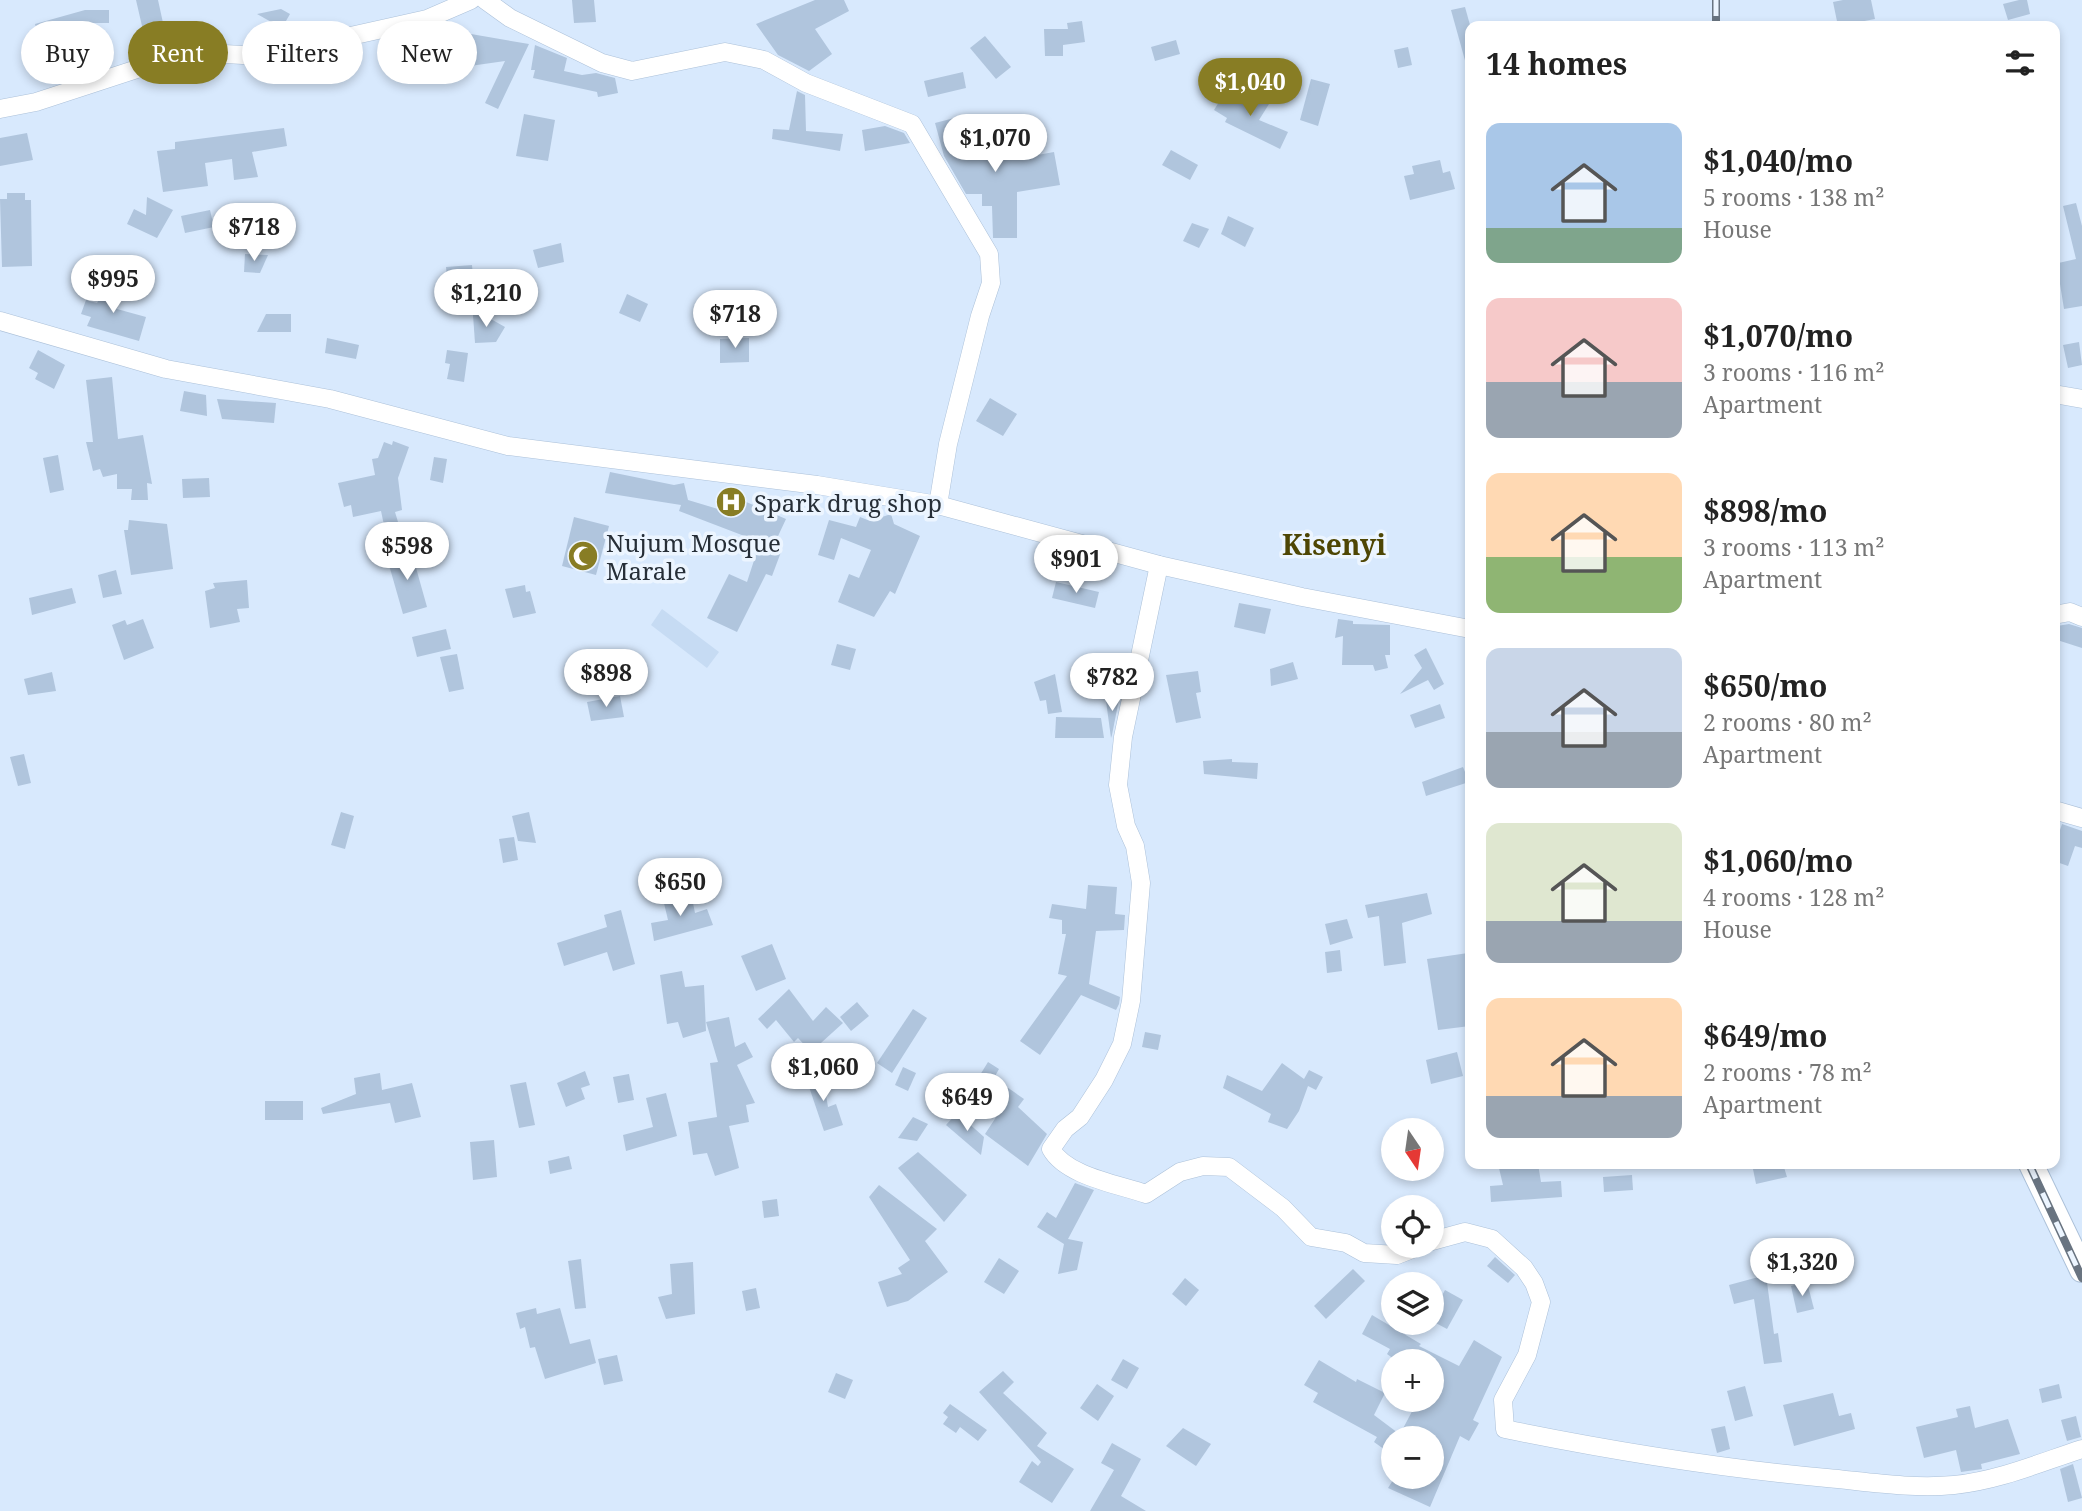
<!DOCTYPE html>
<meta charset="utf-8">
<style>
:root{--surface:#fff;--page:#f6f6f6;--text:#222;--muted:#767676;--accent:#887d24}
body{margin:0;font-family:"Noto Serif",serif;background:var(--page);color:var(--text);height:100vh;display:flex;flex-direction:column;font-size:26px;white-space:nowrap}
*{box-sizing:border-box;margin:0}
p{font-size:23px;color:var(--muted)}
.icon{flex:none;width:38px;height:38px;fill:none;stroke:currentColor;stroke-width:2;stroke-linecap:round;stroke-linejoin:round}
.map{position:relative;flex:1;overflow:hidden}
.drawer{position:absolute;left:1465px;top:21px;width:595px;height:1148px;display:flex;flex-direction:column;background:var(--surface);border-radius:14px;box-shadow:0 4px 10px #0003}
.drawer>*{flex:none}
.top-card{position:absolute;left:21px;top:21px;width:665px;height:63px;display:flex;gap:14px}
.needle{width:46px;rotate:167deg}
.fabs{position:absolute;left:1381px;top:1118px;display:grid;gap:14px}
.fabs a{display:grid;place-items:center;width:63px;height:63px;border-radius:50%;background:var(--surface);box-shadow:0 4px 10px #0003;font-size:35px}
.price{position:absolute;translate:-50% -60px;padding:0 16px;border-radius:24px;background:#fff;color:#222;font-size:23px;line-height:46px;filter:drop-shadow(0 2px 4px #0008)}
.price::after{content:'';position:absolute;left:50%;top:42px;width:21px;height:16px;margin-left:-10px;background:inherit;clip-path:polygon(0 0,100% 0,50% 100%)}
.price.current{background:var(--accent);color:#fff}
ul{padding:0;list-style:none}
li{display:flex;align-items:center;gap:21px;height:175px;padding:0 21px}
li span{display:grid;place-items:center;flex:none;width:196px;height:140px;border-radius:14px;color:#555}
li>.icon{margin-inline-start:auto}
span .icon{width:84px;height:84px;fill:#fffc;stroke-width:1}
li b{font-size:30px}
h2{display:flex;justify-content:space-between;align-items:center;height:84px;padding:0 21px;font-size:30px}
.tag{padding:0 24px;border-radius:32px;background:var(--surface);box-shadow:0 4px 10px #0003;font-size:24px;line-height:63px}
.tag.current{background:var(--accent);color:#fff}
.map>svg:first-child{display:block}
.built{fill:#c6dbf3}
.building{fill:#b0c5dd}
.lines{fill:none;stroke-linecap:round;stroke-linejoin:round}
.minor-casing{stroke:#acc1d9;stroke-width:19}
.secondary-casing{stroke:#acc1d9;stroke-width:26}
.minor{stroke:#fff;stroke-width:18}
.secondary{stroke:#fff;stroke-width:24}
.rail-casing{stroke:#697481;stroke-width:8}
.rail{stroke:#ecf5ff;stroke-width:5;stroke-dasharray:16;stroke-linecap:butt}
.labels{text-anchor:middle;dominant-baseline:central;stroke-width:7;stroke-linejoin:round;paint-order:stroke}
.poi-label{font-size:24px;fill:#262e37;stroke:#ecf5ff;text-anchor:start}
.quarter-label{font-size:28px;font-weight:bold;fill:#4e4604;stroke:#ecf5ff}
</style>
<div class="map">
<svg width="2082" height="1511" viewBox="0 0 2082 1511">
<rect width="100%" height="100%" fill="#d8e9fd"/>
<polygon class="built" points="662,609 719,652 707,668 651,625"/>
<g class="building">
<polygon points="136,0 158,0 165,32 149,35 147,25 142,26"/>
<polygon points="572,0 594,0 596,22 574,23"/>
<polygon points="815,0 844,0 849,11 815,29 832,54 809,71 778,55 756,24"/>
<polygon points="1843,0 1871,0 1875,19 1838,26 1833,2"/>
<polygon points="2019,0 2027,0 2030,14 2008,20 2003,4"/>
<polygon points="1465,7 1470,25 1470,63 1466,64 1451,10"/>
<polygon points="281,9 290,14 282,28 257,14"/>
<polygon points="85,10 109,10 109,23 73,23 78,38 42,48 35,24"/>
<polygon points="1082,21 1085,42 1063,45 1063,56 1045,56 1044,29 1068,29 1067,23"/>
<polygon points="430,30 430,35 441,34 442,39 471,34 529,44 498,109 485,103 505,61 463,67 461,55 413,62 412,53 407,54 405,37"/>
<polygon points="985,36 1011,67 996,79 970,48"/>
<polygon points="1176,40 1180,54 1155,61 1151,47"/>
<polygon points="535,45 567,58 564,71 582,75 596,73 615,78 618,93 598,97 597,92 533,78 535,70 531,70"/>
<polygon points="1408,47 1412,65 1398,68 1394,50"/>
<polygon points="315,56 320,74 300,79 296,60"/>
<polygon points="963,72 966,88 928,97 924,81"/>
<polygon points="1311,79 1330,84 1318,126 1300,120"/>
<polygon points="1227,89 1247,102 1252,94 1269,104 1259,120 1288,132 1280,149 1225,122 1227,118 1214,110"/>
<polygon points="797,91 805,95 806,131 843,134 840,151 772,139 773,129 789,130"/>
<polygon points="524,114 555,120 548,161 516,156"/>
<polygon points="962,116 972,152 997,146 998,153 1032,151 1032,156 1054,152 1060,185 1017,192 1017,238 993,238 992,206 982,206 982,194 966,194 944,156 935,123"/>
<polygon points="885,126 904,133 910,143 865,151 862,130"/>
<polygon points="284,128 287,146 252,152 258,177 234,180 232,159 205,163 208,186 163,192 157,151 175,149 175,142"/>
<polygon points="27,133 33,160 0,166 0,138"/>
<polygon points="1171,150 1198,165 1190,180 1162,165"/>
<polygon points="1440,160 1443,173 1450,171 1455,189 1410,200 1404,176 1414,174 1412,166"/>
<polygon points="7,193 25,193 25,200 31,200 32,266 2,267 0,199 7,199"/>
<polygon points="147,197 173,210 157,238 127,224 134,209 146,215"/>
<polygon points="2076,203 2082,226 2082,306 2064,309 2060,284 2054,286 2054,264 2076,259 2063,206"/>
<polygon points="210,210 214,227 185,233 181,216"/>
<polygon points="1228,216 1254,228 1245,247 1221,234"/>
<polygon points="1192,223 1209,229 1199,248 1183,241"/>
<polygon points="561,243 564,262 538,268 533,250"/>
<polygon points="245,254 268,255 260,273 244,272"/>
<polygon points="472,265 475,298 449,300 446,267"/>
<polygon points="110,282 122,290 117,309 146,317 139,341 87,326 91,317 81,314 86,300 97,303"/>
<polygon points="627,294 648,304 640,322 619,313"/>
<polygon points="266,314 291,314 291,332 257,332"/>
<polygon points="482,314 505,327 496,342 475,343 473,315"/>
<polygon points="327,338 359,345 356,359 325,353"/>
<polygon points="749,338 749,362 720,363 720,339"/>
<polygon points="2079,342 2082,365 2068,368 2063,345"/>
<polygon points="38,350 65,365 54,389 35,379 38,373 29,368"/>
<polygon points="447,350 468,353 464,382 447,379 450,364 445,363"/>
<polygon points="112,377 118,439 143,435 152,484 147,483 148,500 131,500 132,489 117,489 117,474 103,477 100,469 93,471 86,442 93,442 86,380"/>
<polygon points="184,391 206,395 207,416 180,411"/>
<polygon points="990,398 1017,414 1003,436 976,421"/>
<polygon points="217,399 276,403 274,423 222,419"/>
<polygon points="393,441 409,447 398,478 402,510 395,512 398,522 384,525 381,511 353,517 351,505 344,507 338,483 375,475 372,459 378,458 384,442 392,445"/>
<polygon points="58,455 64,490 50,493 43,458"/>
<polygon points="434,457 447,459 443,483 430,480"/>
<polygon points="610,472 674,485 684,483 688,500 718,509 725,493 786,519 772,549 781,552 772,576 766,574 737,632 707,618 729,574 747,582 760,542 679,511 681,505 605,493"/>
<polygon points="209,478 210,497 183,498 182,479"/>
<polygon points="891,514 894,524 920,536 895,594 890,591 874,617 838,602 849,574 859,578 871,550 841,538 834,560 818,555 829,520 856,527 860,517 870,521"/>
<polygon points="574,517 609,526 596,575 562,566"/>
<polygon points="129,520 167,524 173,569 131,575 124,530 128,530"/>
<polygon points="411,550 427,607 403,614 387,558"/>
<polygon points="116,570 122,594 103,598 98,575"/>
<polygon points="247,580 249,608 237,609 240,622 210,628 205,591 215,588 213,583"/>
<polygon points="1056,582 1099,592 1095,608 1052,598"/>
<polygon points="525,585 526,592 530,591 536,613 513,618 505,589"/>
<polygon points="72,588 76,603 32,615 29,598"/>
<polygon points="1239,603 1271,609 1265,634 1234,627"/>
<polygon points="143,619 154,648 124,660 112,625 125,620 127,625"/>
<polygon points="1338,619 1353,621 1353,624 1390,625 1390,655 1385,655 1388,668 1375,671 1373,665 1342,665 1343,636 1335,638"/>
<polygon points="2069,624 2082,628 2082,648 2054,639 2057,626"/>
<polygon points="446,629 451,649 417,657 412,637"/>
<polygon points="837,644 856,649 850,670 831,665"/>
<polygon points="1426,648 1444,684 1434,690 1428,680 1400,694 1422,668 1414,655"/>
<polygon points="457,654 464,689 449,692 440,657"/>
<polygon points="1293,662 1298,679 1271,686 1270,669"/>
<polygon points="1198,671 1201,692 1196,693 1201,718 1176,723 1166,675"/>
<polygon points="52,672 56,691 28,695 24,679"/>
<polygon points="1055,674 1062,712 1048,714 1046,700 1040,701 1034,682"/>
<polygon points="620,696 624,717 591,721 587,702"/>
<polygon points="1119,699 1112,735 1111,738 1106,701"/>
<polygon points="1440,704 1445,718 1415,728 1410,715"/>
<polygon points="1056,717 1101,718 1104,738 1055,738"/>
<polygon points="24,754 31,783 18,786 10,757"/>
<polygon points="1232,759 1232,762 1258,763 1257,779 1204,774 1203,761"/>
<polygon points="1463,767 1469,782 1426,796 1422,782"/>
<polygon points="341,812 354,816 345,849 331,845"/>
<polygon points="529,812 536,843 518,841 512,816"/>
<polygon points="2062,824 2082,831 2082,848 2075,846 2068,866 2054,861 2054,828 2060,830"/>
<polygon points="514,837 518,860 503,863 499,839"/>
<polygon points="1088,885 1117,887 1115,914 1125,915 1124,930 1096,931 1089,984 1120,997 1119,1004 1116,1010 1081,995 1040,1055 1020,1041 1067,976 1058,974 1066,934 1062,934 1062,920 1049,918 1052,904 1086,909"/>
<polygon points="691,893 695,913 707,909 713,925 654,941 651,923 668,920 663,899"/>
<polygon points="1427,893 1432,914 1402,923 1406,963 1384,966 1379,916 1368,918 1365,905"/>
<polygon points="621,910 635,964 613,971 607,952 564,966 557,943 607,927 604,915"/>
<polygon points="1347,919 1353,938 1330,945 1325,924"/>
<polygon points="772,944 786,979 756,991 741,956"/>
<polygon points="1340,950 1342,971 1327,973 1325,952"/>
<polygon points="1468,953 1470,1026 1438,1030 1427,959"/>
<polygon points="682,971 685,987 704,985 706,1031 683,1038 678,1022 667,1024 660,975"/>
<polygon points="789,989 813,1021 826,1007 843,1023 811,1052 798,1038 794,1042 776,1020 767,1029 758,1019"/>
<polygon points="857,1002 869,1016 851,1031 840,1017"/>
<polygon points="913,1009 927,1018 892,1073 877,1063"/>
<polygon points="729,1017 735,1047 745,1042 753,1057 737,1065 755,1103 746,1105 749,1122 729,1126 739,1168 715,1176 707,1153 693,1155 688,1122 717,1117 710,1063 718,1062 706,1022"/>
<polygon points="1145,1032 1161,1035 1158,1050 1142,1047"/>
<polygon points="1457,1052 1463,1076 1431,1084 1426,1060"/>
<polygon points="988,1062 999,1069 994,1078 1024,1099 1018,1107 1047,1134 1028,1166 985,1134 1002,1108 972,1088"/>
<polygon points="1282,1063 1304,1079 1309,1070 1323,1077 1316,1090 1308,1086 1299,1111 1287,1129 1268,1122 1271,1114 1223,1088 1227,1075 1262,1091"/>
<polygon points="903,1067 916,1073 908,1091 895,1085"/>
<polygon points="585,1071 590,1085 581,1088 585,1099 566,1107 557,1083"/>
<polygon points="822,1072 828,1107 836,1104 843,1125 824,1131 805,1075"/>
<polygon points="380,1073 382,1090 412,1083 421,1117 395,1123 390,1103 323,1114 321,1108 356,1094 354,1078"/>
<polygon points="629,1074 634,1100 618,1103 613,1077"/>
<polygon points="526,1082 535,1125 519,1128 510,1085"/>
<polygon points="666,1093 677,1136 626,1151 623,1135 653,1127 646,1098"/>
<rect x="265" y="1101" width="38" height="19"/>
<polygon points="957,1113 984,1137 981,1155 946,1125"/>
<polygon points="913,1117 928,1124 917,1141 898,1138"/>
<polygon points="494,1140 497,1177 473,1180 470,1142"/>
<polygon points="918,1152 967,1195 944,1222 898,1168"/>
<polygon points="569,1156 572,1169 550,1174 548,1161"/>
<polygon points="1498,1164 1538,1164 1541,1182 1561,1181 1562,1197 1491,1202 1490,1186 1503,1185"/>
<polygon points="1752,1164 1783,1164 1787,1177 1756,1184"/>
<polygon points="1632,1175 1633,1190 1604,1192 1603,1177"/>
<polygon points="1075,1183 1094,1190 1068,1239 1083,1242 1077,1270 1058,1274 1064,1244 1037,1227 1047,1212 1056,1218"/>
<polygon points="879,1185 937,1229 925,1241 948,1272 908,1301 887,1307 878,1282 902,1274 898,1268 910,1260 869,1197"/>
<polygon points="777,1199 779,1216 764,1218 762,1201"/>
<polygon points="1495,1257 1515,1275 1508,1283 1487,1266"/>
<polygon points="999,1258 1019,1271 1004,1294 984,1282"/>
<polygon points="581,1259 586,1308 575,1309 568,1261"/>
<polygon points="693,1262 695,1314 666,1319 658,1297 672,1294 670,1264"/>
<polygon points="1353,1269 1365,1281 1326,1319 1314,1306"/>
<polygon points="1766,1275 1774,1334 1778,1333 1782,1362 1764,1364 1754,1299 1734,1304 1729,1285"/>
<polygon points="1185,1278 1199,1290 1186,1306 1172,1294"/>
<polygon points="1807,1282 1814,1309 1797,1313 1791,1286"/>
<polygon points="756,1288 760,1308 746,1311 742,1291"/>
<polygon points="1445,1290 1463,1300 1447,1329 1432,1321 1432,1314"/>
<polygon points="536,1308 537,1314 560,1308 570,1344 590,1339 596,1363 545,1379 535,1347 530,1348 525,1327 520,1329 516,1313"/>
<polygon points="1372,1315 1421,1344 1419,1346 1459,1366 1474,1340 1502,1357 1473,1420 1479,1423 1469,1441 1460,1436 1430,1507 1388,1488 1395,1477 1432,1477 1432,1438 1398,1438 1418,1400 1432,1400 1432,1362 1398,1362 1387,1354 1390,1349 1362,1334"/>
<polygon points="617,1355 623,1381 604,1385 598,1359"/>
<polygon points="1123,1359 1139,1368 1127,1389 1111,1380"/>
<polygon points="1319,1360 1356,1382 1357,1379 1385,1393 1374,1415 1398,1433 1388,1452 1374,1442 1377,1437 1313,1402 1318,1393 1304,1385"/>
<polygon points="1003,1371 1014,1382 1003,1393 1047,1433 1037,1446 1074,1469 1052,1503 1019,1482 1032,1461 1038,1466 1041,1462 979,1392"/>
<polygon points="836,1373 853,1380 845,1399 828,1392"/>
<polygon points="1097,1384 1114,1396 1098,1421 1080,1408"/>
<polygon points="2059,1384 2062,1398 2042,1403 2039,1389"/>
<polygon points="1745,1386 1753,1416 1735,1421 1727,1391"/>
<polygon points="1833,1393 1839,1416 1851,1413 1855,1429 1794,1446 1783,1405"/>
<polygon points="950,1404 987,1430 978,1441 960,1427 956,1433 943,1424 948,1417 943,1413"/>
<polygon points="1970,1406 1975,1428 2008,1419 2020,1454 1981,1464 1982,1469 1961,1472 1956,1450 1924,1458 1916,1427 1958,1417 1956,1409"/>
<polygon points="2076,1416 2081,1437 2067,1441 2061,1420"/>
<polygon points="1725,1426 1730,1449 1717,1453 1711,1429"/>
<polygon points="1183,1428 1211,1444 1196,1466 1166,1446"/>
<polygon points="1112,1443 1141,1459 1121,1496 1146,1511 1090,1511 1114,1470 1101,1463"/>
<polygon points="2073,1464 2082,1498 2068,1502 2060,1469"/>
</g>
<g class="lines">
<g class="minor-casing">
<g id="minor">
<polyline points="485,0 510,18 602,63 632,71 725,52 764,60 806,83 912,124 989,254 991,283 980,316 948,444 938,505"/>
<polyline points="0,109 36,102 189,52 261,56 427,19 471,0"/>
<polyline points="0,321 166,369 330,399 508,446 817,485 938,505 1159,565 1302,597 1470,629"/>
<polyline points="2054,394 2082,399"/>
<path d="M1159,565L1123,737L1118,785L1126,826L1135,846L1141,883L1131,1001L1122,1044L1104,1080L1080,1117L1065,1129L1051,1149C1066,1176 1117,1184 1146,1194L1180,1172L1203,1166L1229,1167L1283,1208L1311,1237L1346,1243L1364,1253L1397,1255L1420,1246"/>
<polyline points="2054,615 2070,612 2082,617"/>
<polyline points="2054,810 2082,818"/>
<path d="M1432,1241L1465,1232L1492,1239L1524,1268L1534,1283L1541,1302L1527,1355L1503,1400L1505,1429C1612,1451 1718,1468 1827,1478C1869,1482 1912,1489 1954,1485C2000,1480 2039,1463 2082,1449"/>
</g>
</g>
<g class="secondary-casing">
<polyline id="secondary" points="2031,1164 2082,1270"/>
</g>
<use href="#minor" class="minor"/>
<use href="#secondary" class="secondary"/>
<g class="rail-casing">
<g id="rail">
<polyline points="1716,0 1716,26"/>
<polyline points="2029,1164 2082,1278"/>
</g>
</g>
<use href="#rail" class="rail"/>
</g>
<defs>
<g id="hospital-disc" transform="scale(1.575)"><circle r="9.5" fill="#887d24" stroke="#ecf5ff"/><path d="M-5-5h3v3.5h4V-5h3V5h-3V1.5h-4V5h-3Z" fill="#fff"/></g>
<g id="mosque-disc" transform="scale(1.575)"><circle r="9.5" fill="#887d24" stroke="#ecf5ff"/><path d="M3.5-4.9A6 6 0 1 0 3.5 4.9A5 5 0 1 1 3.5-4.9Z" fill="#fff"/></g>
</defs>
<g fill-rule="evenodd">
<use href="#hospital-disc" x="731" y="502"/>
<use href="#mosque-disc" x="583" y="556"/>
</g>
<g class="labels">
<g class="poi-label">
<text x="754" y="502">Spark drug shop</text>
<text x="606" y="542">Nujum Mosque<tspan x="606" dy="28">Marale</tspan></text>
</g>
<g class="quarter-label">
<text x="1334" y="544">Kisenyi</text>
</g>
</g>
</svg>
<div class="fabs">
<a><svg class="needle" viewBox="-14 -14 28 28"><path d="M0-13l5 13h-10z" fill="#e53935"/><path d="M0 13l5-13h-10z" fill="#767676"/></svg></a>
<a><svg class="icon" aria-label="locate" viewBox="0 0 24 24"><circle cx="12" cy="12" r="6"/><path d="M12 2v4M12 18v4M2 12h4M18 12h4"/></svg></a>
<a><svg class="icon" aria-label="layers" viewBox="0 0 24 24"><path d="M12 4l9 5-9 5-9-5zM3 14l9 5 9-5"/></svg></a>
<a>+</a>
<a>−</a>
</div>
<b class="price current" style="left:1250px;top:118px">$1,040</b>
<b class="price" style="left:995px;top:174px">$1,070</b>
<b class="price" style="left:254px;top:263px">$718</b>
<b class="price" style="left:113px;top:315px">$995</b>
<b class="price" style="left:486px;top:329px">$1,210</b>
<b class="price" style="left:735px;top:350px">$718</b>
<b class="price" style="left:407px;top:582px">$598</b>
<b class="price" style="left:1076px;top:595px">$901</b>
<b class="price" style="left:606px;top:709px">$898</b>
<b class="price" style="left:1112px;top:713px">$782</b>
<b class="price" style="left:680px;top:918px">$650</b>
<b class="price" style="left:823px;top:1103px">$1,060</b>
<b class="price" style="left:967px;top:1133px">$649</b>
<b class="price" style="left:1802px;top:1298px">$1,320</b>
<div class="top-card">
<a class="tag">Buy</a>
<a class="tag current">Rent</a>
<a class="tag">Filters</a>
<a class="tag">New</a>
</div>
<section class="drawer">
<h2>14 homes<svg class="icon" aria-label="filters" viewBox="0 0 24 24"><path d="M4 7h16M4 17h16"/><circle cx="9" cy="7" r="2"/><circle cx="15" cy="17" r="2"/></svg></h2>
<ul>
<li><span style="background:linear-gradient(#a9c7e8 75%,#7fa58c 0)"><svg class="icon" aria-label="home" viewBox="0 0 24 24"><path d="M3 11l9-7 9 7M6 9v11h12V9"/></svg></span><div><b>$1,040/mo</b><p>5 rooms · 138 m²</p><p>House</p></div></li>
<li><span style="background:linear-gradient(#f6c9c9 60%,#9aa5b1 0)"><svg class="icon" aria-label="home" viewBox="0 0 24 24"><path d="M3 11l9-7 9 7M6 9v11h12V9"/></svg></span><div><b>$1,070/mo</b><p>3 rooms · 116 m²</p><p>Apartment</p></div></li>
<li><span style="background:linear-gradient(#ffd9b3 60%,#8fb573 0)"><svg class="icon" aria-label="home" viewBox="0 0 24 24"><path d="M3 11l9-7 9 7M6 9v11h12V9"/></svg></span><div><b>$898/mo</b><p>3 rooms · 113 m²</p><p>Apartment</p></div></li>
<li><span style="background:linear-gradient(#c9d6e8 60%,#9aa5b1 0)"><svg class="icon" aria-label="home" viewBox="0 0 24 24"><path d="M3 11l9-7 9 7M6 9v11h12V9"/></svg></span><div><b>$650/mo</b><p>2 rooms · 80 m²</p><p>Apartment</p></div></li>
<li><span style="background:linear-gradient(#dfe7d0 70%,#9aa5b1 0)"><svg class="icon" aria-label="home" viewBox="0 0 24 24"><path d="M3 11l9-7 9 7M6 9v11h12V9"/></svg></span><div><b>$1,060/mo</b><p>4 rooms · 128 m²</p><p>House</p></div></li>
<li><span style="background:linear-gradient(#ffd9b3 70%,#9aa5b1 0)"><svg class="icon" aria-label="home" viewBox="0 0 24 24"><path d="M3 11l9-7 9 7M6 9v11h12V9"/></svg></span><div><b>$649/mo</b><p>2 rooms · 78 m²</p><p>Apartment</p></div></li>
</ul>
</section>
</div>
